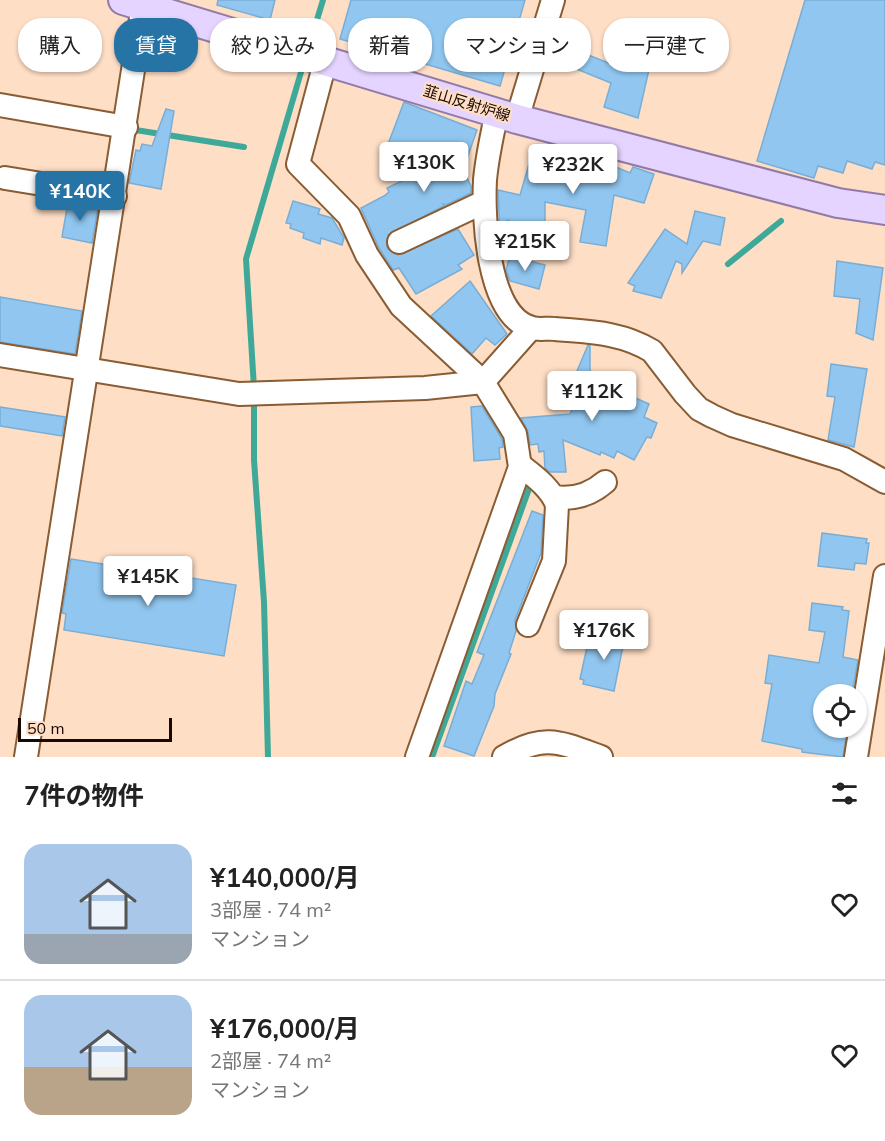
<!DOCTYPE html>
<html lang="ja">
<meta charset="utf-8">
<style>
:root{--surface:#fff;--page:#f6f6f6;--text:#222;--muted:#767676;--line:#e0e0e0;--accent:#2673a6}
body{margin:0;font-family:Mulish,"Noto Sans JP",sans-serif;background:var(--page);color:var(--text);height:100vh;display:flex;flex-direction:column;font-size:22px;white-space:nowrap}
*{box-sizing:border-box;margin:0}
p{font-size:20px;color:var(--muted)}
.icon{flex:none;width:33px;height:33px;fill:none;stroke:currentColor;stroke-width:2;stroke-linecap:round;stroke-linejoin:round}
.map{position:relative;height:757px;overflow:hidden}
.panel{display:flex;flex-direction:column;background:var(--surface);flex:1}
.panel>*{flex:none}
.banner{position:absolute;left:18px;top:18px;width:849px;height:54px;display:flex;gap:12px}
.tools{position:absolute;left:813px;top:684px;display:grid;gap:12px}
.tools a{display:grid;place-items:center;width:54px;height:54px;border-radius:50%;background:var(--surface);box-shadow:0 2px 4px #0004;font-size:30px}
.scale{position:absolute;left:18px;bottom:15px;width:154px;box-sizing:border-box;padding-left:6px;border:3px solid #190800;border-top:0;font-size:16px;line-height:21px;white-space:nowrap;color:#190800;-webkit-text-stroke:4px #fedec5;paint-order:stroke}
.price{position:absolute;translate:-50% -51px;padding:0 14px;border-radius:6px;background:#fff;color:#222;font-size:20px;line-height:39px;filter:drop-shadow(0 2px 3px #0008)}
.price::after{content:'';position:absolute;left:50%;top:36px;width:18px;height:14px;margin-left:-9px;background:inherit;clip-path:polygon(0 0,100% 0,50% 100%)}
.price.on{background:var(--accent);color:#fff}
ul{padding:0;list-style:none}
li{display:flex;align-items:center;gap:18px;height:150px;padding:0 24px}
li+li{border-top:2px solid var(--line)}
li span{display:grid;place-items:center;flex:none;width:168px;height:120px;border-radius:18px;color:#555}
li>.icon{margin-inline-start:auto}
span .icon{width:72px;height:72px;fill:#fffc;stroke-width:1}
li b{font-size:26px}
h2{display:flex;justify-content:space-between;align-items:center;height:72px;padding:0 24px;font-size:26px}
.pill{padding:0 21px;border-radius:24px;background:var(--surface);box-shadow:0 2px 4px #0004;font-size:21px;line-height:54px}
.pill.on{background:var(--accent);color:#fff}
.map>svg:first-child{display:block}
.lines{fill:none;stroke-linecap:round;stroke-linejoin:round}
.stream{stroke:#3ea999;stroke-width:6}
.building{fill:#90c6ef;stroke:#78aed6;stroke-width:1.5}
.minor-casing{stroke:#895c33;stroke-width:26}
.major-casing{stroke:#927aa6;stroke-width:32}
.minor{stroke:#fff;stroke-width:22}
.major{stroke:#e5d4ff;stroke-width:28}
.labels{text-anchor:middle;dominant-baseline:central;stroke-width:4.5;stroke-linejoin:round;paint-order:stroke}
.street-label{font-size:15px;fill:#190800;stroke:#fedec5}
</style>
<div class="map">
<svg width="885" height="757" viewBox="0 0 885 757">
<rect width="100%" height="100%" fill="#fedec5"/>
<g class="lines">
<g class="stream">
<polyline points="308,49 323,0"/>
<polyline points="129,129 244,147"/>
<polyline points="728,264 781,221"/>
<polyline points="254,388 246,259 304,62"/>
<polyline points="254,398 254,460 264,602 268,757"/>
<polyline points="432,757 530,486"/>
</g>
</g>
<g class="building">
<polygon points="218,0 275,0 270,20 217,5"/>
<polygon points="351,0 525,0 500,86 340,39"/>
<polygon points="805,0 885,0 885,165 875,162 872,169 847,161 843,173 818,166 814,178 757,161"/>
<polygon points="563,45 621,68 626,56 650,65 638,118 604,107 611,83 557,61"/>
<polygon points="404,102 477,130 463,170 471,186 471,193 446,205 443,204 444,206 388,235 387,248 398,255 458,229 474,255 458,265 462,269 416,294 399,268 393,270 379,248 361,208 384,196 389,192 387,188 416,174 382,160"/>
<polygon points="166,109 174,111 161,189 129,183 136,150 140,151 142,144 152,146"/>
<polygon points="544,158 594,168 597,159 630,173 633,167 654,174 644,203 614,195 606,246 580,242 586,210 545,202 545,235 507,220 500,236 498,190 520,195 529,164 542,167"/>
<polygon points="293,201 320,209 318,214 332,218 344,238 342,245 321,238 320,244 303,238 304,233 290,228 291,224 286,223"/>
<polygon points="68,202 98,207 92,243 62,237"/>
<polygon points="695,211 725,218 720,245 703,241 682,273 682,264 676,261 661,298 633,291 635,286 628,283 665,229 687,244"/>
<polygon points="510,256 545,265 539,289 510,281 506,270"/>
<polygon points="837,261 883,268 873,340 856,333 860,299 834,296"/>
<polygon points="470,281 507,334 495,345 486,338 472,354 431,316"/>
<polygon points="0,297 82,311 75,354 0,342"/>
<polygon points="588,345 590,346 590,373 601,377 599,382 649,404 644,417 657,423 651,438 647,437 634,460 617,451 614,458 601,452 600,455 563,440 566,472 550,472 545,468 544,451 539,452 538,444 530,445 528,432 521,418 570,414 581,389 571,385"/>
<polygon points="831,364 867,369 854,447 828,440 835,397 827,396"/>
<polygon points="482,406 502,439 503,447 499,448 500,459 474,461 471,407"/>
<polygon points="0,407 65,417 62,436 0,426"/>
<polygon points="532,511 543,515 541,553 515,620 516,631 509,653 511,654 495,694 494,706 474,756 444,746 466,681 472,684 484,655 477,652"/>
<polygon points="822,533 867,539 866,543 869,543 866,564 855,563 854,570 818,566"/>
<polygon points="71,559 236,585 224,656 64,630 66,614 62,613"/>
<polygon points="812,603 843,607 842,610 849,611 843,657 858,660 852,694 824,694 824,728 847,728 843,757 802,752 802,749 762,741 772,684 765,683 769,655 819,663 825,632 809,630"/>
<polygon points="605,628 626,631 614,691 583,684 584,680 580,679 587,647 601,650"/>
</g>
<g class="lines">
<g class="minor-casing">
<g id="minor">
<polyline points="326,59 298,164 349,216 367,255 401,306 483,382 515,434 520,467 417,757"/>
<polyline points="0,105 126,127"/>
<path d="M497,112C492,135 487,157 485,180C483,216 487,317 532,328C539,330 548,328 555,329C589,332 621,332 652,351L685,394L699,409L712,416L732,425L844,459L885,482"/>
<polyline points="517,119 553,0"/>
<polyline points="5,178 115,196"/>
<polyline points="399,242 484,202"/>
<polyline points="0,355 239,394 425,388 483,382 531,328"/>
<path d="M520,465C534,476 551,488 557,505L554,561L528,625"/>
<path d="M554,497C574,500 590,495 605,482"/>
<polyline points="26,757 143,6"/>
<path d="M504,757C544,733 560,742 601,757"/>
<polyline points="856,757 885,576"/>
</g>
</g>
<g class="major-casing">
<polyline id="major" points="123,0 517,119 838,203 885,210"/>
</g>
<use href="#minor" class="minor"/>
<use href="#major" class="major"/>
</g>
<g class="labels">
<g class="street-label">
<text transform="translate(467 103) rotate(17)">韮山反射炉線</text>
</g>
</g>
</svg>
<div class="tools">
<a><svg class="icon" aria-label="locate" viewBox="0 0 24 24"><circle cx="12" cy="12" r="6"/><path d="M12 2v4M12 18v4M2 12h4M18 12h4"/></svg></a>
</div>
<div class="scale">50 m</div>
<b class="price" style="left:424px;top:193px">¥130K</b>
<b class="price" style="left:573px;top:195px">¥232K</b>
<b class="price on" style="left:80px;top:222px">¥140K</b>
<b class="price" style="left:525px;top:272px">¥215K</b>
<b class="price" style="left:592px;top:422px">¥112K</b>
<b class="price" style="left:148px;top:607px">¥145K</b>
<b class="price" style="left:604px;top:661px">¥176K</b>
<div class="banner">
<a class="pill">購入</a>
<a class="pill on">賃貸</a>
<a class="pill">絞り込み</a>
<a class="pill">新着</a>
<a class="pill">マンション</a>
<a class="pill">一戸建て</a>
</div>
</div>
<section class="panel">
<h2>7件の物件<svg class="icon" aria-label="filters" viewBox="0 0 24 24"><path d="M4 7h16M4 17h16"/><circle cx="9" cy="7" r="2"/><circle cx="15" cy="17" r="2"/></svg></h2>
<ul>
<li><span style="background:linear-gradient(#a9c7e8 75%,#9aa5b1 0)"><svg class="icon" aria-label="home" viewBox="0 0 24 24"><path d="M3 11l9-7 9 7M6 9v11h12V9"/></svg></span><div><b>¥140,000/月</b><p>3部屋 · 74 m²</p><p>マンション</p></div><svg class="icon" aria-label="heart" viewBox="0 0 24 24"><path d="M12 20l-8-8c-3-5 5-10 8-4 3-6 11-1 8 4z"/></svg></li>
<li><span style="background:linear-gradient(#a9c7e8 60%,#b9a48a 0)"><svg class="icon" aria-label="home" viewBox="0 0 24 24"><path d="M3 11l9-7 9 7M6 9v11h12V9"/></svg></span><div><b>¥176,000/月</b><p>2部屋 · 74 m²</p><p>マンション</p></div><svg class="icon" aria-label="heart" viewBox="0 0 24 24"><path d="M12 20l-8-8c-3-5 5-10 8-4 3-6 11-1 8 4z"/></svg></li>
</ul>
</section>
